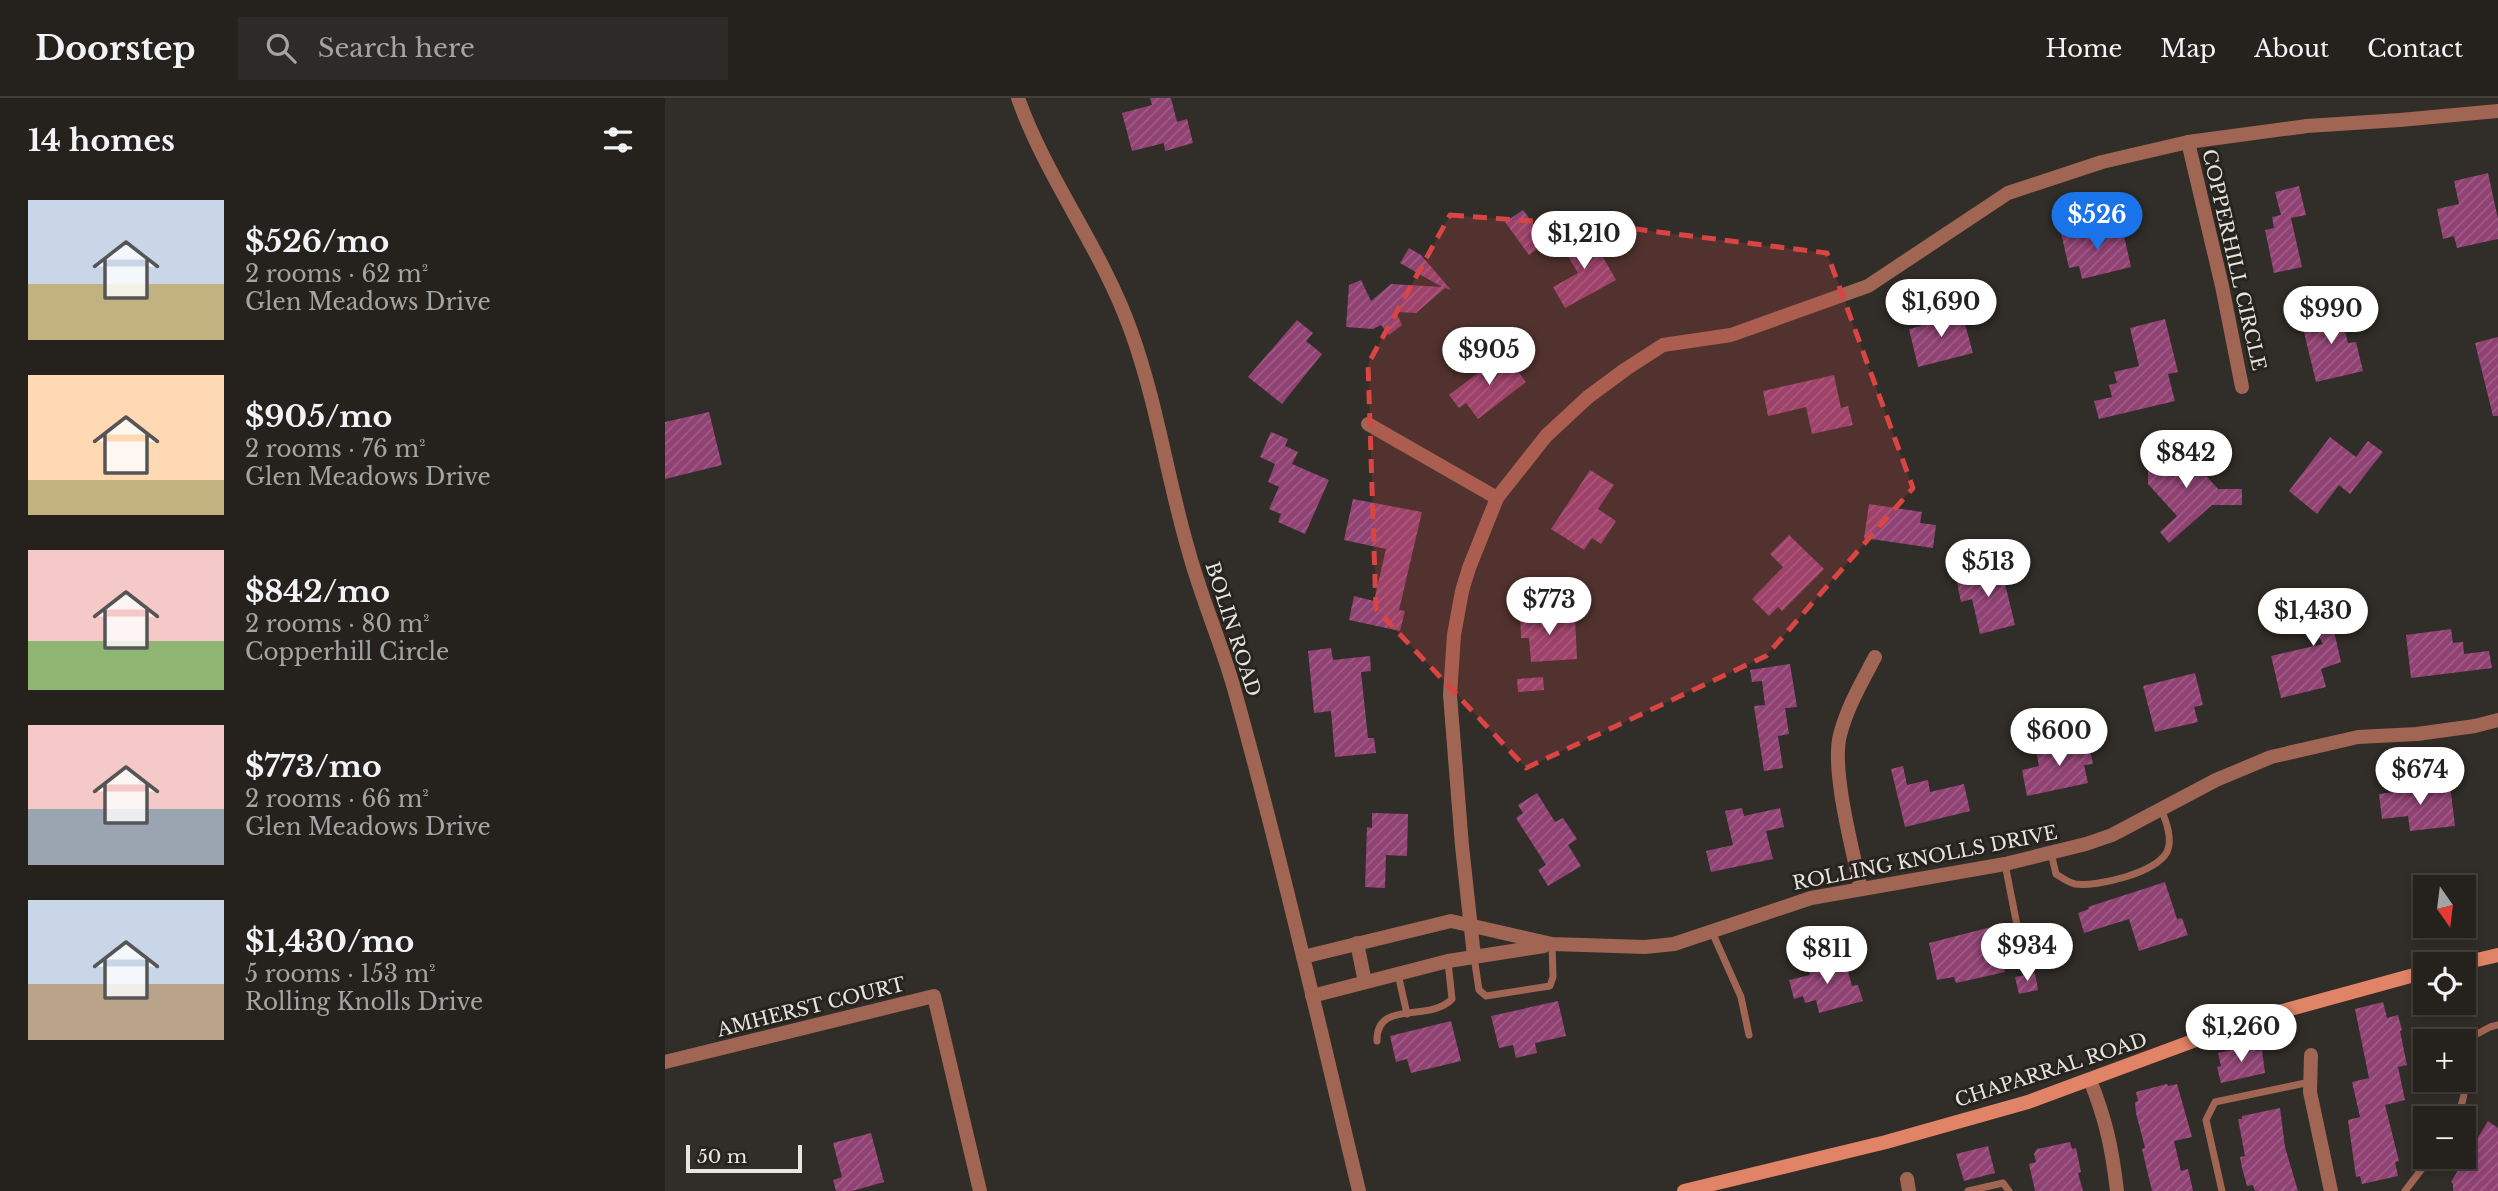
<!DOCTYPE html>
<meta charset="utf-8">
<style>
:root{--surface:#25221e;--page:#2d2a27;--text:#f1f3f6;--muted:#a3a4a4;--line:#423f3c;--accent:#1a73e8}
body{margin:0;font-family:"Libre Baskerville",serif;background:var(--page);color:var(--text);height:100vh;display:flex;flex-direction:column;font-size:26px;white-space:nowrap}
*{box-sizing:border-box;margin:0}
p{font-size:23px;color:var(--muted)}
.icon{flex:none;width:38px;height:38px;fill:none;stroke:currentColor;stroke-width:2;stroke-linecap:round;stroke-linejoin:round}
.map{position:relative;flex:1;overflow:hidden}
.sheet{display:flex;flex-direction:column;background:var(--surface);width:665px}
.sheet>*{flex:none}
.needle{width:46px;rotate:166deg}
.controls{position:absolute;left:1748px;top:777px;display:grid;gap:14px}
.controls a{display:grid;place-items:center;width:63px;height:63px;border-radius:0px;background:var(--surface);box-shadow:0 4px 10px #0003,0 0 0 2px var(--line);font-size:35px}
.scale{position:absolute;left:21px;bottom:18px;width:116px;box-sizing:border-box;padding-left:7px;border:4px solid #e7e4e1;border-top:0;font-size:19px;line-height:24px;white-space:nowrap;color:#e7e4e1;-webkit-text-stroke:5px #27231e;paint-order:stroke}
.price{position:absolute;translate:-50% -60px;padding:0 16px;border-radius:24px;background:#fff;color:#222;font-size:23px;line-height:46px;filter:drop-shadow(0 2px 4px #0008)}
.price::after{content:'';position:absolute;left:50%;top:42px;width:21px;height:16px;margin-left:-10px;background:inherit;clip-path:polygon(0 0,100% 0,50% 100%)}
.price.selected{background:var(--accent);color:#fff}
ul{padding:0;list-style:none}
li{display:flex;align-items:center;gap:21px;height:175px;padding:0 28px}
li span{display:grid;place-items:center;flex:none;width:196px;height:140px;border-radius:0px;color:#555}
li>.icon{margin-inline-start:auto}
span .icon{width:84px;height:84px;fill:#fffc;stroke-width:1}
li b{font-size:30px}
h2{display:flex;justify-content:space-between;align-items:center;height:84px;padding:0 28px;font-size:30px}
header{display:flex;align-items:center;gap:42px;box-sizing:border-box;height:98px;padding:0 35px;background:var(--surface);border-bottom:2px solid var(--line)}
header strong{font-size:33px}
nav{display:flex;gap:38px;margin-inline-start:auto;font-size:24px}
.search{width:490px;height:63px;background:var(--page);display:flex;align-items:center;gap:18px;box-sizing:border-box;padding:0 24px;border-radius:0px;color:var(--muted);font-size:26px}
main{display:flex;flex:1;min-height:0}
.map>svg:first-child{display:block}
.building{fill:url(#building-hatch)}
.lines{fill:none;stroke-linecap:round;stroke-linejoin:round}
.service{stroke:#a06553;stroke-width:7}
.minor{stroke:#a06553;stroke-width:14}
.tertiary{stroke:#a06553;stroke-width:14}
.secondary{stroke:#e18366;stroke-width:14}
.marked{fill:#d94444;fill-opacity:0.2;stroke:#d94444;stroke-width:5;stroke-dasharray:14 9;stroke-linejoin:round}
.labels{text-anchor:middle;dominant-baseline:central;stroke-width:6;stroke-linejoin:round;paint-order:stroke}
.street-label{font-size:19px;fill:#e7e4e1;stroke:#27231e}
</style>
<header>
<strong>Doorstep</strong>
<div class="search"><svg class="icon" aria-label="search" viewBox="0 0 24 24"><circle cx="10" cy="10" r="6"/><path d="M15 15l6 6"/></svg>Search here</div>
<nav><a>Home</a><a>Map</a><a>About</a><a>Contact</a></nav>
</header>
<main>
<section class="sheet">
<h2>14 homes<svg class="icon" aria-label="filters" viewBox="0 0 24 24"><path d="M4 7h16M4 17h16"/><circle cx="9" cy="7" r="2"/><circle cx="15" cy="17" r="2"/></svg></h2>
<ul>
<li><span style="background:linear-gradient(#c9d6e8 60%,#c2b280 0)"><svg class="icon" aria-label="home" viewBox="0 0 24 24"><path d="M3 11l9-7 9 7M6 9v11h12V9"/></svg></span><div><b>$526/mo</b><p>2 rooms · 62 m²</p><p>Glen Meadows Drive</p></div></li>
<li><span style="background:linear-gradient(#ffd9b3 75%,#c2b280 0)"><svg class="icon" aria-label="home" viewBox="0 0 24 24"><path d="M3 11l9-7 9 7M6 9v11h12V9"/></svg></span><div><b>$905/mo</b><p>2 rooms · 76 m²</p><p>Glen Meadows Drive</p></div></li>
<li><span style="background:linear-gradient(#f6c9c9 65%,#8fb573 0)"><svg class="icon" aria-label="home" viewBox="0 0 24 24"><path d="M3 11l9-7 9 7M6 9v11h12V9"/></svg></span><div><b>$842/mo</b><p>2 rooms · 80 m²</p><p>Copperhill Circle</p></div></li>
<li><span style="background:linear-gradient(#f6c9c9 60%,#9aa5b1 0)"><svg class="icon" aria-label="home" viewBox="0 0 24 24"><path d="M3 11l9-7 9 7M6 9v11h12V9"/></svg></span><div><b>$773/mo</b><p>2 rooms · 66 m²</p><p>Glen Meadows Drive</p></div></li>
<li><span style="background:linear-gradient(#c9d6e8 60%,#b9a48a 0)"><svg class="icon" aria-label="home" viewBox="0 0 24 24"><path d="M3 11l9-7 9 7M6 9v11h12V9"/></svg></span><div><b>$1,430/mo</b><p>5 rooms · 153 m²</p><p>Rolling Knolls Drive</p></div></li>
</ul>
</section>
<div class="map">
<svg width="1833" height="1093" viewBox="0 0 1833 1093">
<defs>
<pattern id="building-hatch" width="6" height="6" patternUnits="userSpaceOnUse" patternTransform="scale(1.75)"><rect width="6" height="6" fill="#904273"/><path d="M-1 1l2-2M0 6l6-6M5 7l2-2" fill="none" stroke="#a05d87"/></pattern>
</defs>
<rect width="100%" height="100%" fill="#312d28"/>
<g class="building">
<polygon points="485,0 506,0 512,24 522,21 528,45 500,53 499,45 467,53 457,15 487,7"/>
<polygon points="1823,75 1833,121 1833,141 1792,150 1789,138 1778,141 1772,111 1794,106 1789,83"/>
<polygon points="1634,88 1641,117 1626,120 1637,169 1609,175 1600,132 1609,130 1607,119 1616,117 1610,94"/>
<polygon points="858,112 882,144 864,157 840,124"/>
<polygon points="1457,129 1466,169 1417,181 1414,168 1404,170 1396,135 1413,132 1415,138"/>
<polygon points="923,133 951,182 900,210 888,189 913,175 897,148"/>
<polygon points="744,150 756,157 786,192 780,190 751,215 731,214 737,227 724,237 716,227 708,231 681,229 684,187 696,182 706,203 726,186 777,189 735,165"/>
<polygon points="1674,209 1683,245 1691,244 1698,273 1651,284 1637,226 1646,224 1644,216"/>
<polygon points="1296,212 1308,255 1253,269 1244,231 1256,228 1255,222"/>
<polygon points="1500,221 1513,274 1503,276 1510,303 1434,321 1429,303 1447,299 1444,287 1452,285 1449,274 1474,268 1465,230"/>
<polygon points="632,222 648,235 641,243 657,256 617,306 583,279"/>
<polygon points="1833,239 1833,318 1828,318 1810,245"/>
<polygon points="839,255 861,284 813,321 801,305 794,310 784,297"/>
<polygon points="1169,277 1176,310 1183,308 1188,327 1147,336 1141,309 1103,318 1098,293"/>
<polygon points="44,314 57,367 0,381 0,324"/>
<polygon points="606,334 623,341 620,348 633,354 627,366 664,382 640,436 613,424 616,416 604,411 614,389 603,384 610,366 595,359"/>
<polygon points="1665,339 1691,359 1703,343 1718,354 1685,396 1674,387 1652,416 1624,393"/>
<polygon points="1500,352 1518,352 1553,391 1577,391 1577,407 1547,407 1504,445 1495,434 1512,418 1483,386 1483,368"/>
<polygon points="925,372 949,387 933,411 951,423 936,446 927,440 919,452 886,431"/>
<polygon points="688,401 757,414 734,512 740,513 735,533 684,522 689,498 709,503 721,451 679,442"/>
<polygon points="1204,406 1257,414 1255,425 1271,427 1268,450 1199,440"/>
<polygon points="1124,437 1159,471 1117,513 1113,509 1104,518 1087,501 1118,469 1105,456"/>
<polygon points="1336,469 1350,527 1315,536 1307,501 1296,504 1291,480"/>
<polygon points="1671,490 1689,522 1669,533 1676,564 1656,571 1661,589 1616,600 1606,558 1658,546 1637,509"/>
<polygon points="872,511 873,521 910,519 912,561 866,564 864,540 856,540 855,512"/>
<polygon points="1786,531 1788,545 1798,544 1799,556 1824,553 1827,570 1746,580 1741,537"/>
<polygon points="666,550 668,562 705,558 706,573 696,574 703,640 709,640 711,655 670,659 666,613 649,615 643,553"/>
<polygon points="1125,566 1132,609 1120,610 1124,636 1113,638 1118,670 1099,673 1089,608 1100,607 1097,583 1087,584 1085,572"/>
<polygon points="1530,575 1538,607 1529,609 1533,624 1490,634 1478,588"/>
<polygon points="878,579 879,592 853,594 852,581"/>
<polygon points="1423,642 1428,666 1419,667 1423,685 1362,698 1357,672 1374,668 1371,653"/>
<polygon points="1238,668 1242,687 1263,682 1265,694 1299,686 1305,713 1240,729 1226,671"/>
<polygon points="1785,687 1790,728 1745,733 1743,718 1717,721 1714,696"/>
<polygon points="872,695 890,724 898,720 912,741 903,747 916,768 883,788 873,772 881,767 851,720 858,715 853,707"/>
<polygon points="1077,710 1079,718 1115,710 1119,729 1101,733 1108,761 1046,774 1041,753 1068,747 1060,713"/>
<polygon points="707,715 743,716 742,758 721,757 720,790 700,789 702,729 707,730"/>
<polygon points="1500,784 1512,821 1517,820 1523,837 1474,853 1464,821 1419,835 1413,815 1424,811 1423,809"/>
<polygon points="1330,828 1340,874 1291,885 1289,879 1272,882 1264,845"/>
<polygon points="1179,859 1187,888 1193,887 1198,903 1154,915 1151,902 1140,905 1138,898 1129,901 1124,882 1145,877 1143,870"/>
<polygon points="1370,875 1373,892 1354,896 1350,879"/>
<polygon points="893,903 901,938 870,945 872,955 851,960 848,947 834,950 826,918"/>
<polygon points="1718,904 1722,920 1733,917 1737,932 1735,933 1742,967 1733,969 1740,1002 1720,1007 1734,1063 1730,1064 1733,1078 1697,1086 1695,1078 1691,1079 1683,1022 1695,1019 1687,984 1704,980 1690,911"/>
<polygon points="786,923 796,963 746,975 742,961 731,964 725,938"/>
<polygon points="1590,947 1592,953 1597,952 1600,975 1556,985 1552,969 1556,968 1553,955"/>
<polygon points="1502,986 1503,988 1512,986 1527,1039 1509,1043 1516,1073 1523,1071 1528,1093 1487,1093 1477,1051 1480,1050 1471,1015 1470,1004 1473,1003 1471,994"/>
<polygon points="1615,1010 1620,1049 1633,1093 1590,1093 1588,1087 1582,1088 1577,1070 1575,1059 1580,1058 1573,1021 1577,1021 1577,1018"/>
<polygon points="1823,1023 1833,1030 1833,1093 1788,1093 1788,1086 1786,1084"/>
<polygon points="206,1035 219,1084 187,1093 171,1093 168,1082 177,1079 168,1045"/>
<polygon points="1405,1044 1407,1051 1411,1050 1416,1074 1413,1075 1418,1093 1370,1093 1364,1066 1371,1064 1369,1056 1372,1051"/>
<polygon points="1323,1048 1330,1075 1299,1083 1291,1056"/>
</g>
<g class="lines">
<g class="service">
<path d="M1386,755L1391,776C1397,780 1402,784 1410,786C1433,789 1490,775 1502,754C1508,741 1501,723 1496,711"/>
<polyline points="1340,766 1360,868"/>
<polyline points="1047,834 1076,899 1084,937"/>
<polyline points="809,859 814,892 821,898 885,888 888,879 887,846"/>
<polyline points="733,876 742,916"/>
<path d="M712,943C711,901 764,925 787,901L783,864"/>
<path d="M1791,1020C1803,998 1802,968 1801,942L1825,929L1833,927"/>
<polyline points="1303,1093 1338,1085 1344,1093"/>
<polyline points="1557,1093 1541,1022 1550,1004 1645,984"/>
<polyline points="1740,1093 1766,1059"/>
</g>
<g class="minor">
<polyline points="1523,44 1557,188 1577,289"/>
<polyline points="703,326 832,400"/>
<path d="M1196,791C1188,753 1166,672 1175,637C1182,609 1197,584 1210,559"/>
<polyline points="692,845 700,884"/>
<polyline points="809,858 797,748 785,597 789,537 797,493 804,470 832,400 881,338 923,299 961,271 998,247 1066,237 1203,188 1343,95 1437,64 1523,44 1642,28 1735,22 1833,13"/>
<polyline points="638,859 786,823 887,846 980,849 1009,846 1146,800 1340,766 1421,746 1447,737 1551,682 1606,659 1693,639 1752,636 1810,628 1833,622"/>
<polyline points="647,898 783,863 879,848"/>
<polyline points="1646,957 1645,994 1666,1093"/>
<polyline points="0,964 269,898 315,1093"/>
<path d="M1425,982C1441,1022 1447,1050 1452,1093"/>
<polyline points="1242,1081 1244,1093"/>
</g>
<path class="tertiary" d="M353,0C382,82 437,151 466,233C492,305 502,379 523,451C536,500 557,546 570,594C616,759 654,926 694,1093"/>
<g class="secondary">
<polyline points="1794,866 1833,857"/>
<polyline points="1019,1093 1221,1044 1363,1004 1585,922 1760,874"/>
</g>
</g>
<path class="marked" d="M785,117L962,130L1162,155L1248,390L1101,558L861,670L711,511L703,266Z"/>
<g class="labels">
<g class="street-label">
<text transform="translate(1569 162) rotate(77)">COPPERHILL CIRCLE</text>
<text transform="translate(568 531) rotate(72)">BOLIN ROAD</text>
<text transform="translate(1260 760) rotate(-11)">ROLLING KNOLLS DRIVE</text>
<text transform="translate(146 909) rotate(-14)">AMHERST COURT</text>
<text transform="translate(1386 972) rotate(-18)">CHAPARRAL ROAD</text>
</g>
</g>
</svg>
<div class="controls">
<a><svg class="needle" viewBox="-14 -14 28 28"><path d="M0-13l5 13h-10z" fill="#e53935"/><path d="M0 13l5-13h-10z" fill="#a3a4a4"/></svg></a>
<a><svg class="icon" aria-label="locate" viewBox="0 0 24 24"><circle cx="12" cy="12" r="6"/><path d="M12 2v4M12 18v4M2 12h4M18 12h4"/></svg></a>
<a>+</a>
<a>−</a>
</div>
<div class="scale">50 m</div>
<b class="price selected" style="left:1432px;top:154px">$526</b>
<b class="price" style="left:919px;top:173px">$1,210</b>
<b class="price" style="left:1276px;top:241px">$1,690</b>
<b class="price" style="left:1666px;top:248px">$990</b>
<b class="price" style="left:824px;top:289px">$905</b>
<b class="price" style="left:1521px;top:392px">$842</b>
<b class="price" style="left:1323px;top:501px">$513</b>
<b class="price" style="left:884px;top:539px">$773</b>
<b class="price" style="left:1648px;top:550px">$1,430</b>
<b class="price" style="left:1394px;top:670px">$600</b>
<b class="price" style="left:1755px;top:709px">$674</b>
<b class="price" style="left:1362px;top:885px">$934</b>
<b class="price" style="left:1162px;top:888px">$811</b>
<b class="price" style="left:1576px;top:966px">$1,260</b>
</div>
</main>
